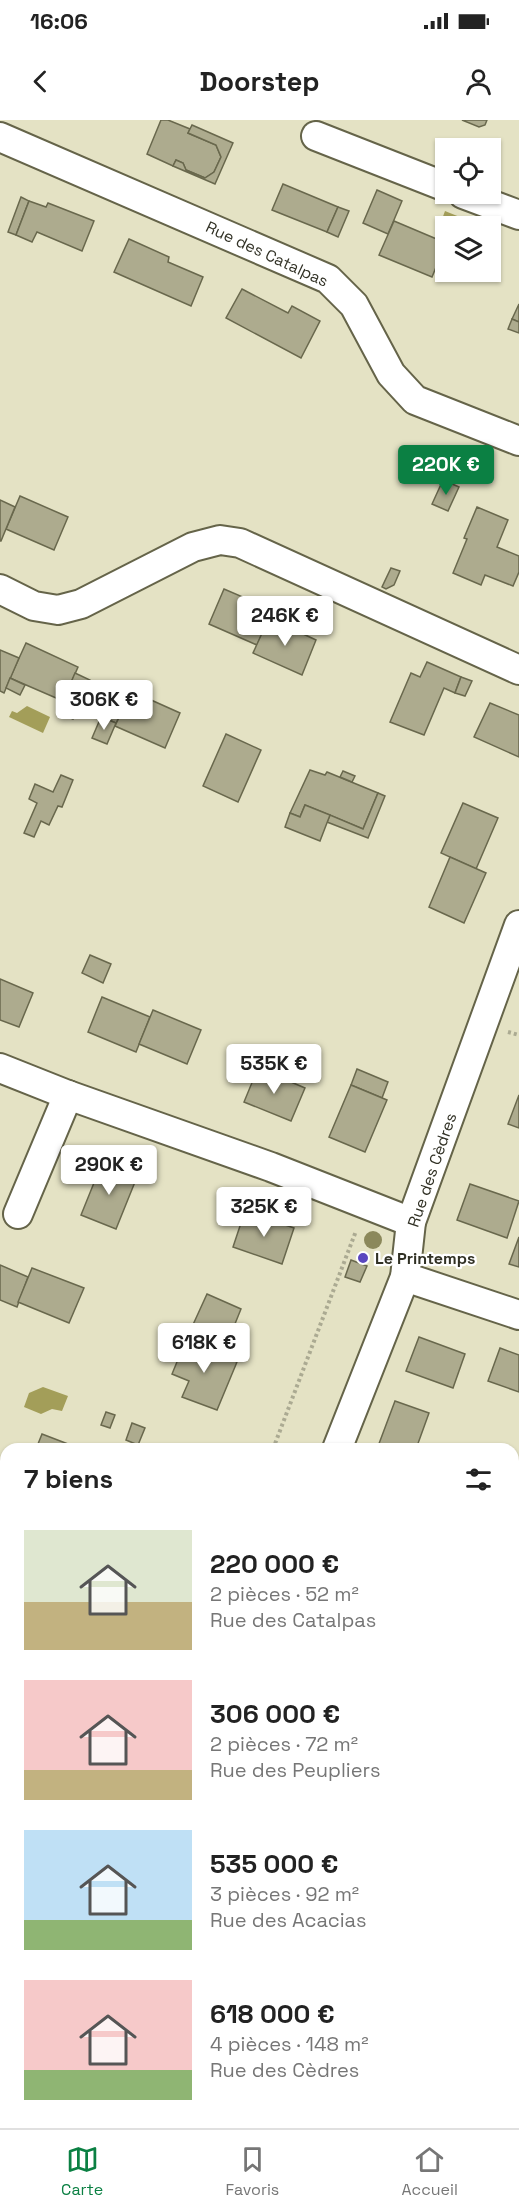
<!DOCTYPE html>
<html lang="fr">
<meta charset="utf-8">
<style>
:root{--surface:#fff;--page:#f2f2f2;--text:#222;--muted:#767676;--line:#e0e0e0;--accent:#0b8043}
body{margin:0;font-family:"Space Grotesk",sans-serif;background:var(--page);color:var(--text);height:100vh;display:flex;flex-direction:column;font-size:22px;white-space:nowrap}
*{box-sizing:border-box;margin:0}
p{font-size:20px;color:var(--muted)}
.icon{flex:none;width:33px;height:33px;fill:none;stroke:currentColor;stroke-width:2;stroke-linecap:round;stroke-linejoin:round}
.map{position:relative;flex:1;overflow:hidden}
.sheet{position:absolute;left:0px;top:1323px;width:519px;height:686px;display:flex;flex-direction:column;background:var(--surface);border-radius:18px 18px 0 0;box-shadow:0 2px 4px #0004}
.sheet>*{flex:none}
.fabs{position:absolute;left:435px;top:18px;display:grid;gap:12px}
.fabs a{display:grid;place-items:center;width:66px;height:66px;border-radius:0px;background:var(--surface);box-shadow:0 2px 4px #0004;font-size:30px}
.price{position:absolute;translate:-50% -51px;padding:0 14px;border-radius:6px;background:#fff;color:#222;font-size:20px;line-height:39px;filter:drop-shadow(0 2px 3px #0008)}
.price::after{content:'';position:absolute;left:50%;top:36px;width:18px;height:14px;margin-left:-9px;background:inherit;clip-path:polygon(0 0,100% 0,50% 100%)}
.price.current{background:var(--accent);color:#fff}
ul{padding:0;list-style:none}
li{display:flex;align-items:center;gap:18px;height:150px;padding:0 24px}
li span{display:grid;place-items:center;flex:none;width:168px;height:120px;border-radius:0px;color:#555}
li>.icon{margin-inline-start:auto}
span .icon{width:72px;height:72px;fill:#fffc;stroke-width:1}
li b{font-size:26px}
h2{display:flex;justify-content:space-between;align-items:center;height:72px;padding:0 24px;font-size:26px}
.status{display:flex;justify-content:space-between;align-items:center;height:42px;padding:0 30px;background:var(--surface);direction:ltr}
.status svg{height:16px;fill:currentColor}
header{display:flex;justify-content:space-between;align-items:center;height:78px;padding:0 24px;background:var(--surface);font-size:27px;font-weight:800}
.menu{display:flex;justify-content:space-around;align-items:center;height:84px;border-top:2px solid var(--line);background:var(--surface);font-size:16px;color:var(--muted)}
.menu a{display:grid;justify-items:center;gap:3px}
.menu .current{color:var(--accent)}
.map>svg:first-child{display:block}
.water{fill:#a39e59}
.building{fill:#adab8e;stroke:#69684d;stroke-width:1.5}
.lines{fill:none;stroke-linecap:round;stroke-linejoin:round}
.street-casing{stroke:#656449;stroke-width:32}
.path{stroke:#abaa92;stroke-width:4;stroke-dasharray:3 3;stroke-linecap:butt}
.street{stroke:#fff;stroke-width:28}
.tree{fill:#8b885b}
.poi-dot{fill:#5a47bf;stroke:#fff;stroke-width:2}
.labels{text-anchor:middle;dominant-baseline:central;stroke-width:4.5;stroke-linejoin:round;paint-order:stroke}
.street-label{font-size:16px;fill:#313125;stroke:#fff}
.poi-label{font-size:16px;font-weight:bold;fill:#313125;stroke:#fff;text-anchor:start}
</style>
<div class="status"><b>16:06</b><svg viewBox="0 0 49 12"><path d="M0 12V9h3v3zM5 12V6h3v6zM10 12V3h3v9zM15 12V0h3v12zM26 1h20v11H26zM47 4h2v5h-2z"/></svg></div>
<header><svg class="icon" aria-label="back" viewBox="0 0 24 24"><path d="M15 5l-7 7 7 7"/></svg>Doorstep<svg class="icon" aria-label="person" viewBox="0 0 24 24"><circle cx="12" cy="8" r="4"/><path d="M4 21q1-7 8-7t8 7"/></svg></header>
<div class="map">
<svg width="519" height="2008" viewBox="0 0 519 2008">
<rect width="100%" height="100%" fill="#e4e2c4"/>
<g class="water">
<polygon points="445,91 477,104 477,106 446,106 445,113 438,110"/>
<polygon points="27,586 50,597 43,613 9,597 12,591 17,593"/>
<polygon points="43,1267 68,1276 62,1291 52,1289 41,1294 24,1287 29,1273"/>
</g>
<g class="building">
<polygon points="161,0 168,0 190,9 188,13 216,25 221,37 214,52 205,58 186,50 183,43 176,40 173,46 147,34"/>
<polygon points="462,0 487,0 485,5 479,7"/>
<polygon points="192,5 233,23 215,64 173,46 176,40 183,43 186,50 205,58 214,52 221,37 216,25 188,13"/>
<polygon points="283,64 338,87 327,112 272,90"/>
<polygon points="377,70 402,81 388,114 363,103"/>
<polygon points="21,77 29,81 16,115 8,112"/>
<polygon points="29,81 46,87 48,83 94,101 82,131 37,112 32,122 16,115"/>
<polygon points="338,87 349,91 338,117 327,112"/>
<polygon points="394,101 446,123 432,157 379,135"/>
<polygon points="129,119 169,137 168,142 203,157 191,186 114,152"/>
<polygon points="242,169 288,193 292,186 320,201 301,238 226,198"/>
<polygon points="519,184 519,202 512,199"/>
<polygon points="512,199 519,202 519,213 508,209"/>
<polygon points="443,360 459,367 448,391 432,384"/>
<polygon points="20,376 68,397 54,430 6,409"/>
<polygon points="0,380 15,387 1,421 0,421"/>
<polygon points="477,387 508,400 497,427 519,436 519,452 513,466 485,455 481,465 453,453 467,419 464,418"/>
<polygon points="391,448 400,451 394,465 386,469 382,467"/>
<polygon points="224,469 273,490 257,525 209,504"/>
<polygon points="269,498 316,520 302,555 253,533"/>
<polygon points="26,523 78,547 63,581 10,558"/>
<polygon points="0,530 19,538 4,573 0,571"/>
<polygon points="427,542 461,557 455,573 444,568 424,615 390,602 411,553 420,557"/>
<polygon points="75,553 90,560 84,573 69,567"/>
<polygon points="461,557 472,561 465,576 455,573"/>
<polygon points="10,558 25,565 20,575 6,568"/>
<polygon points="69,567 84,573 73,599 58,593"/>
<polygon points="131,571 180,593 165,628 115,606"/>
<polygon points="112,572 128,579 116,603 101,597"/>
<polygon points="490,583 519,595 519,637 474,617"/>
<polygon points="101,597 116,603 107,624 92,618"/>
<polygon points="226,614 261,630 238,682 203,666"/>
<polygon points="310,650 325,655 327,652 378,673 363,709 305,685 300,697 290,693"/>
<polygon points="343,651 355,656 352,662 340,657"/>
<polygon points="61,655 73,660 62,687 58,686 49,705 41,701 34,717 24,713 37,683 29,679 35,664 53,672"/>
<polygon points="378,673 385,676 368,718 327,702 330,695 363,709"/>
<polygon points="463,683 498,698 476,749 441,733"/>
<polygon points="305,685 330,695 320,721 285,707 290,693 300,697"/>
<polygon points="450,737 486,753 464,803 429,787"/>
<polygon points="90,835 111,844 103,863 82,853"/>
<polygon points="0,859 33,873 19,907 0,900"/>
<polygon points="102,877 150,897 136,932 88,912"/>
<polygon points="153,890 201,910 187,944 139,924"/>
<polygon points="258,948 305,968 291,1001 244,982"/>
<polygon points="357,949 388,962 382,978 351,965"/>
<polygon points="351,965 387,980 365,1032 329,1017"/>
<polygon points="519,975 519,1008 508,1004"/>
<polygon points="102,1043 137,1057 116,1109 81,1095"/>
<polygon points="470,1064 519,1081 507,1118 457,1100"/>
<polygon points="245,1091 294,1108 282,1144 233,1127"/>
<polygon points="519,1117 519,1147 509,1144"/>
<polygon points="351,1140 367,1146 360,1162 345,1157"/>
<polygon points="0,1145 28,1157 17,1187 0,1180"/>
<polygon points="32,1148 84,1168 69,1203 18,1182"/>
<polygon points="207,1174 241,1189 222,1236 186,1220"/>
<polygon points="419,1217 465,1234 453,1268 406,1251"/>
<polygon points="186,1220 237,1242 217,1290 182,1277 189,1261 172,1254"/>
<polygon points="500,1228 519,1235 519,1272 488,1261"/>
<polygon points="395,1281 429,1293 416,1329 377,1329"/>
<polygon points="106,1292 115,1295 110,1308 101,1305"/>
<polygon points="132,1303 145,1308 138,1325 126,1320"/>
<polygon points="42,1314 81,1329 36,1329"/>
<polygon points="513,1376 519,1379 519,1428 515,1439 513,1438"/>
<polygon points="0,1458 6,1460 6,1474 0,1489"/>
<polygon points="519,1572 519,1593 513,1591"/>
<polygon points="513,1754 519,1756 519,1797 513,1795"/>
<polygon points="4,1808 6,1809 6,1884 0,1881 0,1817"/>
<polygon points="0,1932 6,1932 6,1970 0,1968"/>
<polygon points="519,1975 519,1995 513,1992"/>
<polygon points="133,2002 183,2002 182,2007 186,2008 131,2008"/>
<polygon points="183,2002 207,2002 213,2004 212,2008 186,2008 182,2007"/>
</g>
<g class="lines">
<g class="street-casing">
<g id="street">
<polyline points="316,16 446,67"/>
<polyline points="0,17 328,159 354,185 391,254 415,280 519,321"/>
<polyline points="463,74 519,95"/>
<polyline points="0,469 34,486 58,490 81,484 193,427 220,420 240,423 519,550"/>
<polyline points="0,948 68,975 271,1047 411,1102"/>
<polyline points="18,1094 68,975"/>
<polyline points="405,1157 519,1195"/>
<polyline points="337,1329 405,1157 411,1102 519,805"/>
<polyline points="513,1644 519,1646"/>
<polyline points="69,2008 71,2002"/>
</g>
</g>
<g class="path">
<polyline points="508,912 519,915"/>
<polyline points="273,1329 356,1111"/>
<polyline points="0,1397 6,1399"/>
<polyline points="0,1919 6,1920"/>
</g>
<use href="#street" class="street"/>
</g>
<circle class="tree" cx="373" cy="1120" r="9"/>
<circle class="poi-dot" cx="363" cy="1138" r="6"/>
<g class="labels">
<g class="street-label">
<text transform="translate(267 134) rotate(25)">Rue des Catalpas</text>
<text transform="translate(432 1050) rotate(-71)">Rue des Cèdres</text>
</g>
<g class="poi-label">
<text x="375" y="1138">Le Printemps</text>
</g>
</g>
</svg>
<div class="fabs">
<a><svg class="icon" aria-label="locate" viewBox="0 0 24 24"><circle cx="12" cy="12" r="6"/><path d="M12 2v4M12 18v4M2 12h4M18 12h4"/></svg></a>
<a><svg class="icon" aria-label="layers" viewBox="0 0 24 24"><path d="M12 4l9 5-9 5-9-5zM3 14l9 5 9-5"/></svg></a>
</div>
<b class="price current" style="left:446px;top:376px">220K €</b>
<b class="price" style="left:285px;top:527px">246K €</b>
<b class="price" style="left:104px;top:611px">306K €</b>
<b class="price" style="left:274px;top:975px">535K €</b>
<b class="price" style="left:109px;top:1076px">290K €</b>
<b class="price" style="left:264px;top:1118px">325K €</b>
<b class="price" style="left:204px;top:1254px">618K €</b>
<section class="sheet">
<h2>7 biens<svg class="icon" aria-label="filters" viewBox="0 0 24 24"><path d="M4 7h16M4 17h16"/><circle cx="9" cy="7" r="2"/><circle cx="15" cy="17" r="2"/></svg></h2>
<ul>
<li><span style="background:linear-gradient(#dfe7d0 60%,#c2b280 0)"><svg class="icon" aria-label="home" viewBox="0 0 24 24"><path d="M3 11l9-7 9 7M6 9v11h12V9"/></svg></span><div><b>220 000 €</b><p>2 pièces · 52 m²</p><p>Rue des Catalpas</p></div></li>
<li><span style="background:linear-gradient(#f6c9c9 75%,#c2b280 0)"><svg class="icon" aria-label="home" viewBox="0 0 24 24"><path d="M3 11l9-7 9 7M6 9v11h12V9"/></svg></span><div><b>306 000 €</b><p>2 pièces · 72 m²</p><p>Rue des Peupliers</p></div></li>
<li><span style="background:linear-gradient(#bfe0f5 75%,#8fb573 0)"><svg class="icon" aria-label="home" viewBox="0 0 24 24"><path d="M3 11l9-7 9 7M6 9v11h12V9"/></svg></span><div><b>535 000 €</b><p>3 pièces · 92 m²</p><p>Rue des Acacias</p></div></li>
<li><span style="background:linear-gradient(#f6c9c9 75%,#8fb573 0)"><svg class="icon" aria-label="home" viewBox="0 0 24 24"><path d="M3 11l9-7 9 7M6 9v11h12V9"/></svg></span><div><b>618 000 €</b><p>4 pièces · 148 m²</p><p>Rue des Cèdres</p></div></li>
</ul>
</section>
</div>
<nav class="menu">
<a class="current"><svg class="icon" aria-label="map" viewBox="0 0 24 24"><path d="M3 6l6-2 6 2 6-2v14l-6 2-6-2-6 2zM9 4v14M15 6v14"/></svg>Carte</a>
<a><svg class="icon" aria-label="saved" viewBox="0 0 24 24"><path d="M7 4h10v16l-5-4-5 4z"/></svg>Favoris</a>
<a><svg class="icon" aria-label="home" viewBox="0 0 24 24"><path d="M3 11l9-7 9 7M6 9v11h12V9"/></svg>Accueil</a>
</nav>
